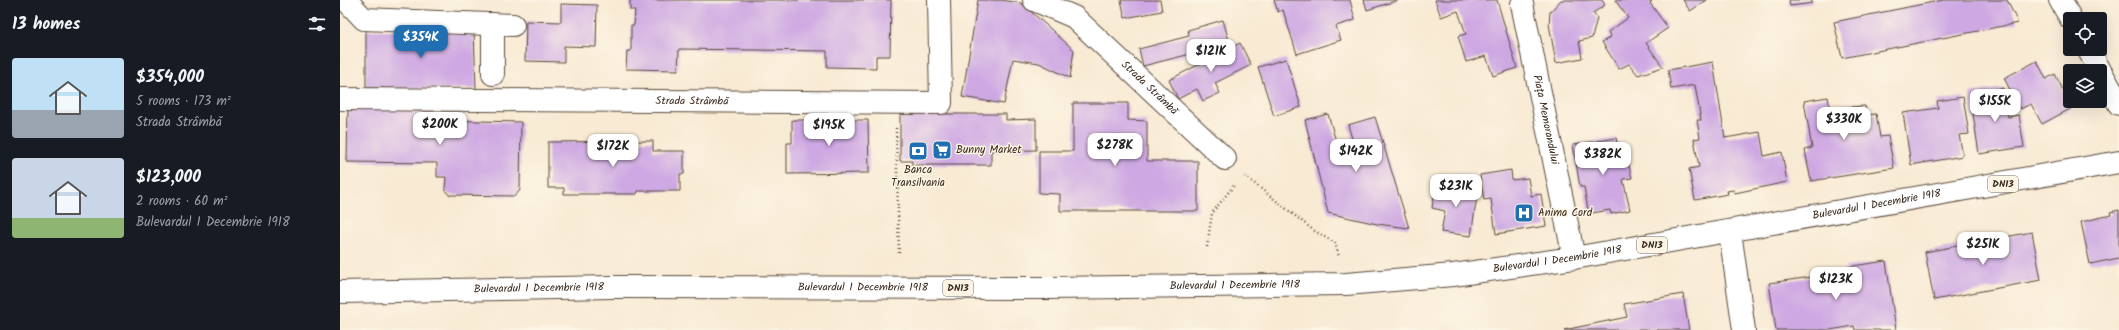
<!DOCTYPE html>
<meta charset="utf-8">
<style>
:root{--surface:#171b24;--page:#242831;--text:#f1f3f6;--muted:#9ea1a6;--accent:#1f6fb2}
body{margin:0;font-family:Kalam,sans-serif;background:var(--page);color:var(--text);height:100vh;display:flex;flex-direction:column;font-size:15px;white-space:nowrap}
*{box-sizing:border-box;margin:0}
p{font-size:13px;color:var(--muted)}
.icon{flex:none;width:22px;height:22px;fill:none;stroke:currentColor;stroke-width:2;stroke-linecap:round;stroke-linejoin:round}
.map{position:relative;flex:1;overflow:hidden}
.details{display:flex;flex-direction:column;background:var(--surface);width:340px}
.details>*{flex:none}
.tools{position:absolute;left:1723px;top:12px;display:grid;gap:8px}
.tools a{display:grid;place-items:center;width:44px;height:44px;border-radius:4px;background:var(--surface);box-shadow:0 4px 16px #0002;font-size:20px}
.price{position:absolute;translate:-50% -34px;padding:0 9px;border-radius:8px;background:#fff;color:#222;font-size:13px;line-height:26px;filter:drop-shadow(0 1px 2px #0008)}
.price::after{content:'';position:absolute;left:50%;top:24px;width:12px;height:9px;margin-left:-6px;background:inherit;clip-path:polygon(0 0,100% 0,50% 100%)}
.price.active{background:var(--accent);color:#fff}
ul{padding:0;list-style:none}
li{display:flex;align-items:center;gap:12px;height:100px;padding:0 12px}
li span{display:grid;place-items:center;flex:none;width:112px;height:80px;border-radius:4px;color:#555}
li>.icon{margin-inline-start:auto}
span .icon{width:48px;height:48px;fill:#fffc;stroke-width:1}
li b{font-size:17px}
h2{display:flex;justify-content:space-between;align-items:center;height:48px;padding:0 12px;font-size:17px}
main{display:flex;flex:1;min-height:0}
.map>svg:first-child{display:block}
.building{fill:#cea8e3}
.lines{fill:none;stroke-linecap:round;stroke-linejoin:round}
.minor-casing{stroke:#574739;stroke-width:24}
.major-casing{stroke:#574739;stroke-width:24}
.path{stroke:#574739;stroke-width:2.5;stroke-dasharray:1 3;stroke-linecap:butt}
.minor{stroke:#fff;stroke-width:22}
.major{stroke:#fff;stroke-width:22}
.labels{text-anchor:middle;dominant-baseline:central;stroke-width:3;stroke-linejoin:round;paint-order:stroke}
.shield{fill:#fcf5e5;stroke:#75675a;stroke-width:1}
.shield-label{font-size:10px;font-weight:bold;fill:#3b2a1e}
.street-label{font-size:11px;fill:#3b2a1e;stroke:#fcf5e5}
.poi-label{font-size:11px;fill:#3b2a1e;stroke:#fcf5e5;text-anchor:start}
</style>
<main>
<section class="details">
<h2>13 homes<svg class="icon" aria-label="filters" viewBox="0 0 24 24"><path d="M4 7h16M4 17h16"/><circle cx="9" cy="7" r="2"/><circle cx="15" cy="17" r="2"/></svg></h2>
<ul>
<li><span style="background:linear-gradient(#bfe0f5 65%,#9aa5b1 0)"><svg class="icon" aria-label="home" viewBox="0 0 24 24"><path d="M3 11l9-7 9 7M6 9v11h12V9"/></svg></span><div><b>$354,000</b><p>5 rooms · 173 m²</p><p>Strada Strâmbă</p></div></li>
<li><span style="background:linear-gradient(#c9d6e8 75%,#8fb573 0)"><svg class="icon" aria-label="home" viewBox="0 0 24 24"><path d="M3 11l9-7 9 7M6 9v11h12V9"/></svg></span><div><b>$123,000</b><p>2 rooms · 60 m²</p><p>Bulevardul 1 Decembrie 1918</p></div></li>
</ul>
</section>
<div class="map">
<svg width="1779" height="330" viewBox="0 0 1779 330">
<rect width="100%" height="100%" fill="#fcf5e5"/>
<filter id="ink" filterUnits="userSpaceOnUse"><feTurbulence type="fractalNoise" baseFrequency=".025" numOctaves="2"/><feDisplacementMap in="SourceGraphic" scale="8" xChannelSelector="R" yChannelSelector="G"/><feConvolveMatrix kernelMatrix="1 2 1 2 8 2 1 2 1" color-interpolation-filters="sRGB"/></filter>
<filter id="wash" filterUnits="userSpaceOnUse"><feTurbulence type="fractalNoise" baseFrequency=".012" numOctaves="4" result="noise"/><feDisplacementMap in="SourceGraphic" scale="16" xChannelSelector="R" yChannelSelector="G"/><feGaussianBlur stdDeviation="0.9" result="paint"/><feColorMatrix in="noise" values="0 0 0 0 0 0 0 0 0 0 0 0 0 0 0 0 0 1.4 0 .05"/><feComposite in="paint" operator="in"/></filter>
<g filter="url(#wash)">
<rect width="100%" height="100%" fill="#f8ead3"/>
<g id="blocks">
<g class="building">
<polygon points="290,0 551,0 550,56 536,56 536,68 487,67 487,51 339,49 338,70 286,69 287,51 291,51 291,25 294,25 295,10 290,10"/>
<polygon points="638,0 660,0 681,3 705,24 734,50 730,78 699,63 673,59 664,104 622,97"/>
<polygon points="781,0 820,0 822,11 785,18"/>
<polygon points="934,0 1010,0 1015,20 996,26 1001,40 957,54 943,10 938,12"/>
<polygon points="1024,0 1059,0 1027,10"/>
<polygon points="1095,0 1157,0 1177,68 1153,76 1146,56 1126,62 1118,36 1126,34 1118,11 1101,17"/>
<polygon points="1221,0 1262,0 1265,5 1253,13 1257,18 1252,38 1239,41 1242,58 1216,63 1209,24 1210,12"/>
<polygon points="1275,0 1312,1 1310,3 1328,28 1306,43 1323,67 1298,75 1289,64 1279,69 1262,42 1271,37 1268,32 1288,18"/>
<polygon points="1343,0 1367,0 1350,11"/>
<polygon points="1449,0 1471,0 1472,3 1450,6"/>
<polygon points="1603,0 1667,0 1678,23 1502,58 1494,22"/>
<polygon points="221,4 257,5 256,47 224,46 224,62 185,61 186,21 221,22"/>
<polygon points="883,20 890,44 803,66 799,49 849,36 848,30"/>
<polygon points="26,30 134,30 136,89 26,88"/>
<polygon points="900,43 911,65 875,83 880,93 863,101 857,89 838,99 829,80"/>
<polygon points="946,59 961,107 934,116 918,67"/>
<polygon points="1697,61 1706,79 1715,74 1732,108 1702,124 1691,104 1680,109 1664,78"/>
<polygon points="1373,62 1385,138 1420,132 1424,156 1442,152 1447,182 1395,193 1394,190 1387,191 1388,194 1355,200 1349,169 1359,167 1354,139 1360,138 1357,120 1361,120 1355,85 1331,89 1328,70"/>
<polygon points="1663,88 1668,117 1679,115 1684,147 1639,154 1630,94"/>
<polygon points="1488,97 1490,108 1525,106 1527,115 1536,114 1540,137 1548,136 1554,168 1471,181 1465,150 1472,148 1464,101"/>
<polygon points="1623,97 1629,134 1619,135 1623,156 1571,165 1563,113 1598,108 1597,101"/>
<polygon points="98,103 98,120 181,122 180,190 175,196 109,195 105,190 106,177 97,177 97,163 7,162 8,107"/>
<polygon points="733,103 788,103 788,120 807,121 807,161 858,161 858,211 720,211 720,194 699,193 699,151 733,151"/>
<polygon points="560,114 666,114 666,120 696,119 696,150 651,151 651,165 572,165 572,161 560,161"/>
<polygon points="988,114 997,145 1013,142 1008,125 1035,117 1069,228 1037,224 988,213 965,120"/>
<polygon points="452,120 528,120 529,173 447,174 447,143 452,143"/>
<polygon points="1276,138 1280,159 1287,158 1292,178 1283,179 1290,210 1271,214 1270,210 1252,213 1248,210 1244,187 1240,187 1233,145"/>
<polygon points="313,141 313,151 344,151 344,174 340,174 340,191 298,191 297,194 224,194 224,188 208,188 208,142"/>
<polygon points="1171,170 1172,180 1188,178 1191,196 1201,194 1206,226 1156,234 1151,199 1144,200 1140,175"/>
<polygon points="1096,183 1138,189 1131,236 1101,232 1105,211 1092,208"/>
<polygon points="1779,210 1779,258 1750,264 1741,222 1771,215 1770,212"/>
<polygon points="1692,232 1701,280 1594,300 1585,252"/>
<polygon points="1546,261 1556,330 1515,330 1514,326 1490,330 1436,330 1429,283 1507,272 1506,267"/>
<polygon points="1343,294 1349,330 1224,330 1287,317 1284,304"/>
</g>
</g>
</g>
<g filter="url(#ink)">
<use href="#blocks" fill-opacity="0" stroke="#574739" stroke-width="1"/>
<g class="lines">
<g class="minor-casing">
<g id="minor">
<polyline points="6,0 24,19 173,25"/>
<path id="s1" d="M694,0L734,17L885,159"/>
<polyline points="1720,0 1731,19"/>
<path id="s2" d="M1182,4L1234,258"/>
<polyline points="1748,49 1779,104"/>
<polyline points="153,74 153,24"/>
<path id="s3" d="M0,99L601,103L599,0"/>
</g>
</g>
<g class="major-casing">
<g id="major">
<polyline points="1390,232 1404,330"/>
<path id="s4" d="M0,292L272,287L709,288L1006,284L1113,275L1234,258L1779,162"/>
</g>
</g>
<g class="path">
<polyline points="556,128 559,254"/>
<polyline points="905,176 973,230 995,243 999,257"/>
<polyline points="867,247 872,213 895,184"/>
</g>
<use href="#minor" class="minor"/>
<use href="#major" class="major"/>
</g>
</g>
<defs>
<g id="supermarket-square" transform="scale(1)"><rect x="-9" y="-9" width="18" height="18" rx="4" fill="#1f6fb2" stroke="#fcf5e5"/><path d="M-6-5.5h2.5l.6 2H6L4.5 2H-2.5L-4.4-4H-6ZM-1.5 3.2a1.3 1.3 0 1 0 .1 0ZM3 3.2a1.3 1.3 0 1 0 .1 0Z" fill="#fff"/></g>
<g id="bank-square" transform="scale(1)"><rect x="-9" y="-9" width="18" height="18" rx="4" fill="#1f6fb2" stroke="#fcf5e5"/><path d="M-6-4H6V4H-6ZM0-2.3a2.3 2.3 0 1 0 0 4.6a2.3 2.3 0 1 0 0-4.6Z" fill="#fff"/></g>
<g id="hospital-square" transform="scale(1)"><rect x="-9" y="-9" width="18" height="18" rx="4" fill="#1f6fb2" stroke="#fcf5e5"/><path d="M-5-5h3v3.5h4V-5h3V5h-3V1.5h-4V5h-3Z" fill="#fff"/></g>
</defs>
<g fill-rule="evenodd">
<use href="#supermarket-square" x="602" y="150"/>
<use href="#bank-square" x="578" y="151"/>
<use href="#hospital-square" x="1184" y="213"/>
</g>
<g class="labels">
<g class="shield">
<rect x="1648" y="176" width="30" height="16" rx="3"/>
<rect x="1297" y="237" width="30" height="16" rx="3"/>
<rect x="603" y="280" width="30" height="16" rx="3"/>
</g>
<g class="shield-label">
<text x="1663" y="184">DN13</text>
<text x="1312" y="245">DN13</text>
<text x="618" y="288">DN13</text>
</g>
<g class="street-label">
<text stroke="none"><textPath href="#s1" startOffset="147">Strada Strâmbă</textPath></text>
<text stroke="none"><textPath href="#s3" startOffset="352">Strada Strâmbă</textPath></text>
<text stroke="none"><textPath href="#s2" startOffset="118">Piața Memorandului</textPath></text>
<text stroke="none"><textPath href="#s4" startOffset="1543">Bulevardul 1 Decembrie 1918</textPath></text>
<text stroke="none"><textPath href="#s4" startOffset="1219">Bulevardul 1 Decembrie 1918</textPath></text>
<text stroke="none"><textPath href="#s4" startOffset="895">Bulevardul 1 Decembrie 1918</textPath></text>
<text stroke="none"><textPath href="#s4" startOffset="199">Bulevardul 1 Decembrie 1918</textPath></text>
<text stroke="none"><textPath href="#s4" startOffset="523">Bulevardul 1 Decembrie 1918</textPath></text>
</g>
<g class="poi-label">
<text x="616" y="150">Bunny Market</text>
<text x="578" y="170" text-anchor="middle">Banca<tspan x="578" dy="13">Transilvania</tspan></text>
<text x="1198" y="213">Anima Cord</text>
</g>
</g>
</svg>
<div class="tools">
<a><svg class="icon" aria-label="locate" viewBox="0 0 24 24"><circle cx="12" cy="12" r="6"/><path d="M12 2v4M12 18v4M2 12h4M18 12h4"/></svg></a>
<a><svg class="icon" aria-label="layers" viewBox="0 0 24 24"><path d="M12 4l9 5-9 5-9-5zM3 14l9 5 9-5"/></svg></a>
</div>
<b class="price active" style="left:81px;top:59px">$354K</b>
<b class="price" style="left:871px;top:73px">$121K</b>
<b class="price" style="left:1655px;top:123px">$155K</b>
<b class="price" style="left:1504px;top:141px">$330K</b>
<b class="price" style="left:100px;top:146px">$200K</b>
<b class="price" style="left:489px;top:147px">$195K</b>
<b class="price" style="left:775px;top:167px">$278K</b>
<b class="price" style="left:273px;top:168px">$172K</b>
<b class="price" style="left:1016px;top:173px">$142K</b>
<b class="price" style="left:1263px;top:176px">$382K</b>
<b class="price" style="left:1116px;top:208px">$231K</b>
<b class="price" style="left:1643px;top:266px">$251K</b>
<b class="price" style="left:1496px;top:301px">$123K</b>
</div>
</main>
